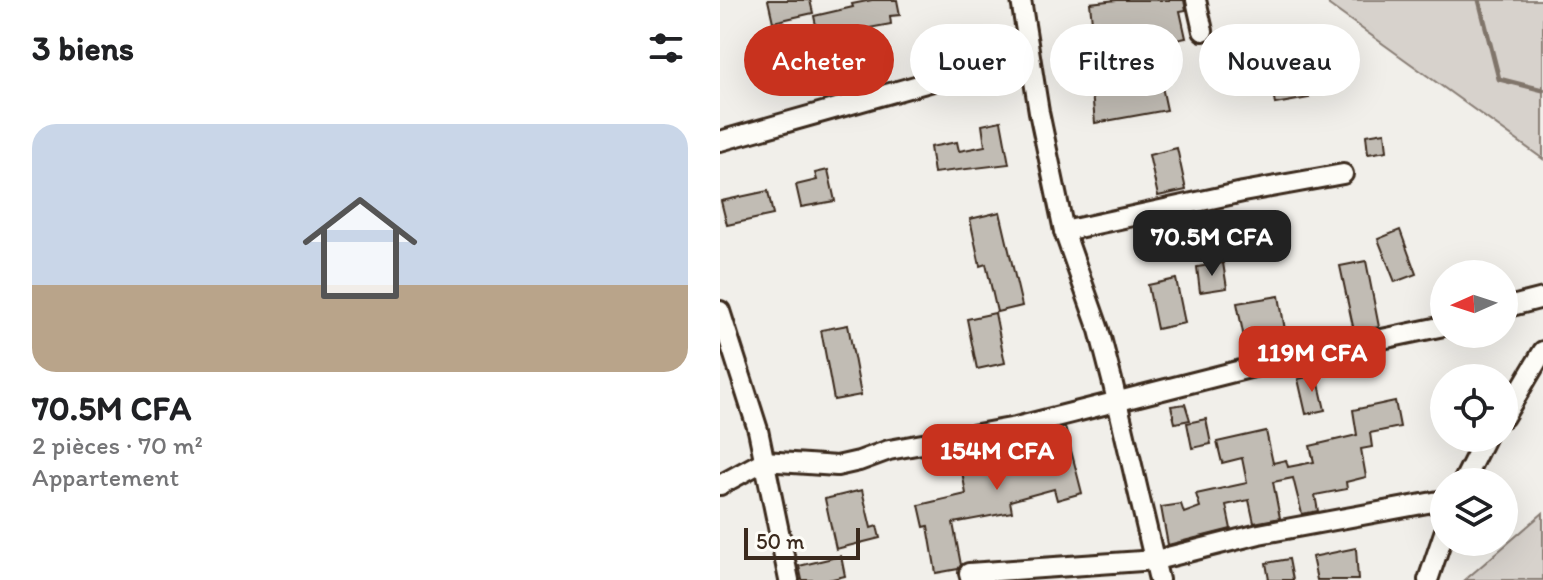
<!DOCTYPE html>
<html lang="fr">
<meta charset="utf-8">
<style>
:root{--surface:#fff;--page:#f2f2f2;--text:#202124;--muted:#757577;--accent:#c8321e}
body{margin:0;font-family:Itim,sans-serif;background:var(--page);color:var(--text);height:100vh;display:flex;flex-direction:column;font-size:30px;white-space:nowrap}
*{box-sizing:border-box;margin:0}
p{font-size:26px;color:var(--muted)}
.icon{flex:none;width:44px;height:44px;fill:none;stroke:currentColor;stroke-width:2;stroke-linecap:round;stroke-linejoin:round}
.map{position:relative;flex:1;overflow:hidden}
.sheet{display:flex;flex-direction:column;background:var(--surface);width:720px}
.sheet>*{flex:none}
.guide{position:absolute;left:24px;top:24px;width:678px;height:72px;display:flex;gap:16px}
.needle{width:52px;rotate:267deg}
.fabs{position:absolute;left:710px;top:260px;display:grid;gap:16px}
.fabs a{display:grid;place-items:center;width:88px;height:88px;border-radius:50%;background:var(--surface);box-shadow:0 8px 32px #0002;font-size:40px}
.scale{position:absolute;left:24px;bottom:20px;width:116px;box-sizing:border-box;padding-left:8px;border:4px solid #3b2a1e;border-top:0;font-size:22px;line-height:28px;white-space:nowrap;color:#3b2a1e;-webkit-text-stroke:6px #fdfcf7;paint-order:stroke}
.price{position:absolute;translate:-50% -68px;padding:0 18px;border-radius:16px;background:var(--accent);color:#fff;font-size:26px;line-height:52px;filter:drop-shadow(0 2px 4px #0008)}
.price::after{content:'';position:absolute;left:50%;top:48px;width:24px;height:18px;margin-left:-12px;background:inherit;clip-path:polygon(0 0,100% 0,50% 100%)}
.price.on{background:#222;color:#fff}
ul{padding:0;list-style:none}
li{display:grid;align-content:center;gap:16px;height:424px;padding:0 32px}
li span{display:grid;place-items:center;height:248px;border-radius:24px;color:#555}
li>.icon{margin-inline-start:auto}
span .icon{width:144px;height:144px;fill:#fffc;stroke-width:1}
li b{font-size:34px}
h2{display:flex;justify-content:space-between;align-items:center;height:96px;padding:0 32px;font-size:34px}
.pill{padding:0 28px;border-radius:36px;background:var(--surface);box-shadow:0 8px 32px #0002;font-size:28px;line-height:72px}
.pill.on{background:var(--accent);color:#fff}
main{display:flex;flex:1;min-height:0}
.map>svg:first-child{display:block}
.green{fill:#d7d2cc;stroke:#897e75;stroke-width:2}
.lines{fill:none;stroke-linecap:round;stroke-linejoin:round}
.stream{stroke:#80746b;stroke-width:5}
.building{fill:#c1bcb4;stroke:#3b2a1e;stroke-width:2}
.street-casing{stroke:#3b2a1e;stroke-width:24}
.street{stroke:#fdfcf7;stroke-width:18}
</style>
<main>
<section class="sheet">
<h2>3 biens<svg class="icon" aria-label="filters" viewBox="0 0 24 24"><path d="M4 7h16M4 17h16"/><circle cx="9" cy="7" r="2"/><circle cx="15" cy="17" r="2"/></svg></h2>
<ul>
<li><span style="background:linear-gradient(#c9d6e8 65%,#b9a48a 0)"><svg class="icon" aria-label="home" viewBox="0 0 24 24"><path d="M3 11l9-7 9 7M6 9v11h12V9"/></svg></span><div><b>70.5M CFA</b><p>2 pièces · 70 m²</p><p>Appartement</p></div></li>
</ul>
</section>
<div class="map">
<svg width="823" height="580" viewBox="0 0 823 580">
<rect width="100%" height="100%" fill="#f1efea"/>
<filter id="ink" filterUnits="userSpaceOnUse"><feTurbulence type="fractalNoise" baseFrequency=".0125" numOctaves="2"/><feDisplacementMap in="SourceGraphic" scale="16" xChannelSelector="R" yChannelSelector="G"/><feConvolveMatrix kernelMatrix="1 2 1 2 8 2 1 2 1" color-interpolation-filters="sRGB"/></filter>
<g filter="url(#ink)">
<g class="green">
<polygon points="608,0 823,0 823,159 609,5"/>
<polygon points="823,513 823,580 745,580"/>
</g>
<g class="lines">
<polyline class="stream" points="759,0 779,79 823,90"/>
</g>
<g class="building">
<polygon points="48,0 90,0 93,13 53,22"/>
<polygon points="152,0 177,0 180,15 170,16 171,24 122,33 130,73 107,78 94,16 133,7 132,4"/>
<polygon points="397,0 464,0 466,10 460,11 466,38 402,51 408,89 441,82 447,110 375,123 368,51 365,51 363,33 373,32 370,3"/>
<polygon points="260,30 261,55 246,57 244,31"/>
<polygon points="586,81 589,98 555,104 552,87"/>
<polygon points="281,121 289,164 214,173 210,147 237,142 239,151 265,146 262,125"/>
<polygon points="665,132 667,151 648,154 646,135"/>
<polygon points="457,148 466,190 438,196 429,155"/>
<polygon points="108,170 115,201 81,207 76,185 97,180 95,173"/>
<polygon points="48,191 53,215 7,225 1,201"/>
<polygon points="280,212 302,306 277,312 266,264 260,266 250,219"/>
<polygon points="680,230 696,274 675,282 658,239"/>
<polygon points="646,261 659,327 634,331 620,266"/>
<polygon points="503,263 507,288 480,292 477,267"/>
<polygon points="456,279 465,323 437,329 428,285"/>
<polygon points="559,296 567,341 526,348 517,303"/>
<polygon points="275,313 285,363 257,369 247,319"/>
<polygon points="128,325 141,395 114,400 101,330"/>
<polygon points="597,375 605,410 586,414 578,379"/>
<polygon points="675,401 680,427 650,433 652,447 641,449 646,477 626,482 627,489 595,495 598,511 582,514 573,478 553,482 560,518 534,523 529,500 506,505 511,529 448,545 441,507 461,504 464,513 480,507 476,494 527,483 522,458 502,463 497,442 546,431 553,463 566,460 568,467 594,462 590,446 637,435 633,410"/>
<polygon points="465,404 470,420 455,423 451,406"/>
<polygon points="486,419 491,444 472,448 467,423"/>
<polygon points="345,427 362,493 337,500 334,489 290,501 292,512 233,523 241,565 238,569 216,573 208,526 204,527 199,505 246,494 239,454 280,447 284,471 327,459 320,433"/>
<polygon points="142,490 151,528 157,526 160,538 116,549 105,499"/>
<polygon points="636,548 638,580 597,580 592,557"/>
<polygon points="121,556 125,576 108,580 82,580 79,566"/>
<polygon points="569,559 573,580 549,580 546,563"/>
</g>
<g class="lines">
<g class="street-casing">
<g id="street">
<polyline points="301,0 319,112 344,231 379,330 392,380 439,580"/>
<polyline points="476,0 483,31"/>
<polyline points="0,141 309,54"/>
<polyline points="344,231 523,192 623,174"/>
<polyline points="784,308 823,298"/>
<polyline points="0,311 38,430 69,580"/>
<polyline points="784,417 823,351"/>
<polyline points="743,482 765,438"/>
<polyline points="0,485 44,461 117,466 139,461 169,450 296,427 557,361 724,326"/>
<polyline points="251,580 249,573 436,560 539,534 724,500"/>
<polyline points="708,580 724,533"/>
</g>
</g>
<use href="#street" class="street"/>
</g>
</g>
</svg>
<div class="fabs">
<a><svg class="needle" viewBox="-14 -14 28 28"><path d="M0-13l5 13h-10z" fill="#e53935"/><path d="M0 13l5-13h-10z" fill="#757577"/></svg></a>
<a><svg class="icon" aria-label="locate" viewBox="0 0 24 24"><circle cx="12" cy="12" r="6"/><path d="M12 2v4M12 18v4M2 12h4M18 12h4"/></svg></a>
<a><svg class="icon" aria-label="layers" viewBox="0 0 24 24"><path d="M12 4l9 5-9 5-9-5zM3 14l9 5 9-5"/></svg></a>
</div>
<div class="scale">50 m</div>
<b class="price on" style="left:492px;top:278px">70.5M CFA</b>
<b class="price" style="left:592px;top:394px">119M CFA</b>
<b class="price" style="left:277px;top:492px">154M CFA</b>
<div class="guide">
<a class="pill on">Acheter</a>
<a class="pill">Louer</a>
<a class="pill">Filtres</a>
<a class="pill">Nouveau</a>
</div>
</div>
</main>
